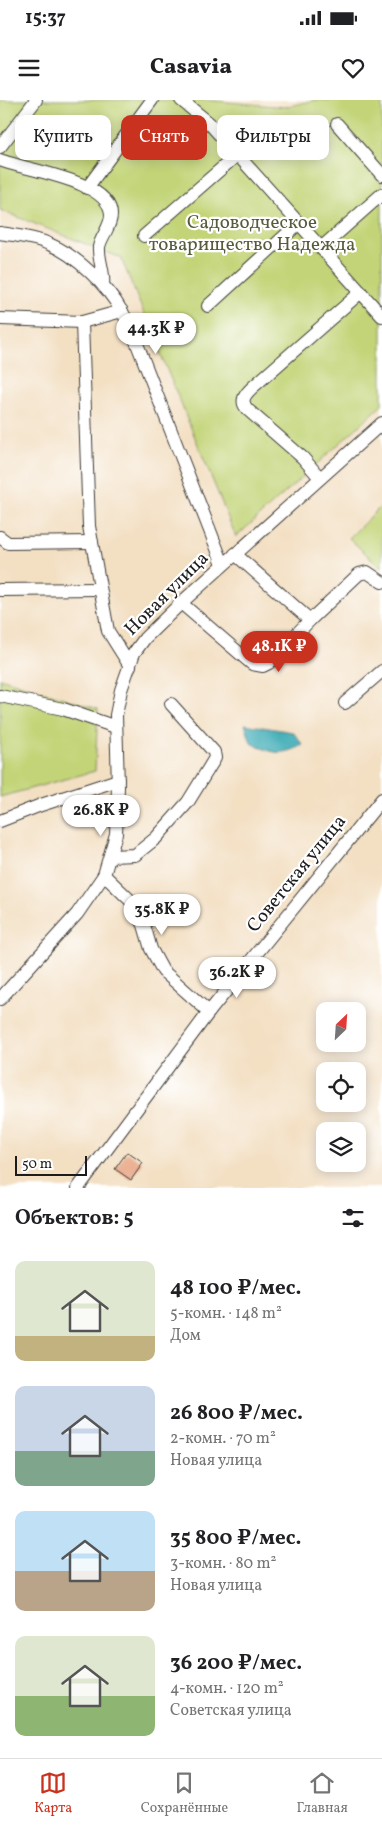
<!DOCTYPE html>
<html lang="ru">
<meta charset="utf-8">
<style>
:root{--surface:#fff;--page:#f2f2f2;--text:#202124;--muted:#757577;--line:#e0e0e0;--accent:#c8321e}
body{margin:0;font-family:Vollkorn,serif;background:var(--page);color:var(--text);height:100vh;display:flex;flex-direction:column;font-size:19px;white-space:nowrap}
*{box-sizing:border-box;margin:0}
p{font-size:16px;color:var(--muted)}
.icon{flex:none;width:28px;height:28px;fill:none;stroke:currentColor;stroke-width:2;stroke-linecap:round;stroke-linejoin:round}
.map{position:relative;height:1088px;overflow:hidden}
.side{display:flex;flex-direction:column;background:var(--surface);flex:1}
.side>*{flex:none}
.guide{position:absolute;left:15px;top:15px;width:352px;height:45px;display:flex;gap:10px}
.needle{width:32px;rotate:25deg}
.buttons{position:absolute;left:316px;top:902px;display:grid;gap:10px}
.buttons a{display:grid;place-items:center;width:50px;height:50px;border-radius:10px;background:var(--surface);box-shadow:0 2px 12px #0003;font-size:25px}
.scale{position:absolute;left:15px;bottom:12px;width:72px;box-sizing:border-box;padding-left:5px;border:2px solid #1c1c1c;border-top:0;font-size:14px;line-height:18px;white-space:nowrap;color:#1c1c1c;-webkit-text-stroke:4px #fff;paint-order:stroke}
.price{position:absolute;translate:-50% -42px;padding:0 11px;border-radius:18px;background:#fff;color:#222;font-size:16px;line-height:32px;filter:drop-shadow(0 1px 2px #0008)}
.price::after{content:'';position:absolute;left:50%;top:30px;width:15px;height:11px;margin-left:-8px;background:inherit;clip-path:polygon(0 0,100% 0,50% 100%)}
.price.on{background:var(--accent);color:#fff}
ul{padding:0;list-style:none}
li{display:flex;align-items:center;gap:15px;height:125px;padding:0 15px}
li span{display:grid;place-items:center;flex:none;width:140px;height:100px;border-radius:10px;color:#555}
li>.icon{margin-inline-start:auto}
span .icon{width:60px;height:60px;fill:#fffc;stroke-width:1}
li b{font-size:21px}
h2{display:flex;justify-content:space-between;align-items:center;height:60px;padding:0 15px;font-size:21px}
.chip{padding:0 18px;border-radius:10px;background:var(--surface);box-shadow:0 2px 12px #0003;font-size:18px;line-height:45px}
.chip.on{background:var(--accent);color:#fff}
.status{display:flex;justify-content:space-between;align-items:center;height:35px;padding:0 25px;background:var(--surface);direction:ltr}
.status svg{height:14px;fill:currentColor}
header{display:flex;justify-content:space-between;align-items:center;height:65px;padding:0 15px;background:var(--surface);font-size:22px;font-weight:800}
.tab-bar{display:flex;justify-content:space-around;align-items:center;height:70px;border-top:1px solid var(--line);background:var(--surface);font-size:14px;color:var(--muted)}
.tab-bar a{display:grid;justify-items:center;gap:2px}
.tab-bar .on{color:var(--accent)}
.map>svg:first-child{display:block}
.green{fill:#c2d477;stroke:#6f784a}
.water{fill:#3cacb6;stroke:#2c6469}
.building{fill:#e8a684}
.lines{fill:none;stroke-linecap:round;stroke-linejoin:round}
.minor-casing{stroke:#3c3935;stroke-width:14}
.minor{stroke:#fff;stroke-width:12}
.labels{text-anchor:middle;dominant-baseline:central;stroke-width:4.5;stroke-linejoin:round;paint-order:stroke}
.park-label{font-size:19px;fill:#565c3c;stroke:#fff}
.street-label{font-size:19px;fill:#1c1c1c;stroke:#fff}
</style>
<div class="status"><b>15:37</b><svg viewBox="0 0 49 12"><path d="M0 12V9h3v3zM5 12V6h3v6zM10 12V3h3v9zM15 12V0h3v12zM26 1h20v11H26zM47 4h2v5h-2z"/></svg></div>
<header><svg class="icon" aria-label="menu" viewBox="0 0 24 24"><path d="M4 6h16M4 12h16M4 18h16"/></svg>Casavia<svg class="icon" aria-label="heart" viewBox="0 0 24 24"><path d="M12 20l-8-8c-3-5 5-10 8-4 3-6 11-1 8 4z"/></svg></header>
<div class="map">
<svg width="382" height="1088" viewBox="0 0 382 1088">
<rect width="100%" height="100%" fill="#fff"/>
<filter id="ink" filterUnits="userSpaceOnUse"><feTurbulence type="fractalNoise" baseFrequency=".02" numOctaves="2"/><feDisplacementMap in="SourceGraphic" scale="10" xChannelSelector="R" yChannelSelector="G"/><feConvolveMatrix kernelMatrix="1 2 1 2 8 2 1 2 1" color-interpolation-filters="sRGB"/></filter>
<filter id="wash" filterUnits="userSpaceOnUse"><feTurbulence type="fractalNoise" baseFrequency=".0096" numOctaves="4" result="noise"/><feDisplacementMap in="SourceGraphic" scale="20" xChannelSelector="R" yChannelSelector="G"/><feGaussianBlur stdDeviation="1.12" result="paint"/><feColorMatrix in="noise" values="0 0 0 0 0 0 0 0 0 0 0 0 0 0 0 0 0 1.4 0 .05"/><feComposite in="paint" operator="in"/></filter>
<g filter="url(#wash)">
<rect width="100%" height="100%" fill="#f3dfc2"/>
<g class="green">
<polygon points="0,0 204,0 286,7 315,0 382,0 382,305 236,437 121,158 0,110"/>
<polygon points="382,405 382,469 349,438"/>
<polygon points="0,578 98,609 95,671 0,697"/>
</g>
<path class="water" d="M245,624L293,632L303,645C280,656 274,654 251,643Z"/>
<g id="blocks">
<polygon class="building" points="127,1052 143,1063 131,1080 115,1069"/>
</g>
</g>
<g filter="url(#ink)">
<use href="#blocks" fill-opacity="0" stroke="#3c3935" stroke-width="1"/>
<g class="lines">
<g class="minor-casing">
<g id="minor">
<polyline points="181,0 209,23 382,216"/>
<polyline points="337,24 382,75"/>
<polyline points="0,47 36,0"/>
<path d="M0,60C24,70 111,80 111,115C111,127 101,136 99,147C98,160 105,172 103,185"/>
<polyline points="87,88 152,0"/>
<path d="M0,133C17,136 34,137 49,144C76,155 108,186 122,212C127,219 130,228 134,236L223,464"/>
<polyline points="144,136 237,55"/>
<polyline points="321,148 382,94"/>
<polyline points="208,206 299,123"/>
<polyline points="0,219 82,222 122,211"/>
<polyline points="82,222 89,426 108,531 130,566"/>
<path d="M320,378L303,358L248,310C239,301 245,294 254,286L361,192"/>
<polyline points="0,437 8,443 92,442"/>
<polyline points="235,454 310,520"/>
<polyline points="0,490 99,489"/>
<polyline points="181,503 252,564 263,566 269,563 310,520 359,474 367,472 382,482"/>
<polyline points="0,596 63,609 116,627"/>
<polyline points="345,603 382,571"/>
<polyline points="0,721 41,705 118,680"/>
<polyline points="111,756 135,755 156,738 188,702 215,658 214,652 171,604"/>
<polyline points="104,775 131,801 144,825 151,849 163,871 209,912"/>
<polyline points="0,899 77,814 104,775 116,734 118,687 116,615 121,590 134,553 145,538 181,503 382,323"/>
<polyline points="78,1088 209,912 382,699"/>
</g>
</g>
<use href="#minor" class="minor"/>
</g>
</g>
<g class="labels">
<g class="park-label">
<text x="252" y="123">Садоводческое<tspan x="252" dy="22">товарищество Надежда</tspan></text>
</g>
<g class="street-label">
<text transform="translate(167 494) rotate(-45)">Новая улица</text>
<text transform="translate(297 774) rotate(-51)">Советская улица</text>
</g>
</g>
</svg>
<div class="buttons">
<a><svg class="needle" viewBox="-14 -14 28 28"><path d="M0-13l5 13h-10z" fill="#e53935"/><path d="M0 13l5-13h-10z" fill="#757577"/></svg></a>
<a><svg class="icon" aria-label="locate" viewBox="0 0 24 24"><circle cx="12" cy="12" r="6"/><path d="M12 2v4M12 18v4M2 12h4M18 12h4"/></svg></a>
<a><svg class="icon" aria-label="layers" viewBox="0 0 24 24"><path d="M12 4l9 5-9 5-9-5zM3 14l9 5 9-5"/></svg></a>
</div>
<div class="scale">50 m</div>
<b class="price" style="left:156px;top:255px">44.3K ₽</b>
<b class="price on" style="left:279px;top:573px">48.1K ₽</b>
<b class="price" style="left:101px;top:737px">26.8K ₽</b>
<b class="price" style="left:162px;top:836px">35.8K ₽</b>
<b class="price" style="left:237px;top:899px">36.2K ₽</b>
<div class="guide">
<a class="chip">Купить</a>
<a class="chip on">Снять</a>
<a class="chip">Фильтры</a>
</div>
</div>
<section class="side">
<h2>Объектов: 5<svg class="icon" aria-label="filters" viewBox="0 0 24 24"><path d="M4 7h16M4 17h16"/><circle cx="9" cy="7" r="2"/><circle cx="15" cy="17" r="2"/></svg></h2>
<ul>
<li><span style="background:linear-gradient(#dfe7d0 75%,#c2b280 0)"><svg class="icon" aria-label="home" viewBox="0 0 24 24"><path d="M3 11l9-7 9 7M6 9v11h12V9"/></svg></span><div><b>48 100 ₽/мес.</b><p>5-комн. · 148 m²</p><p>Дом</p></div></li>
<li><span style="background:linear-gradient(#c9d6e8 65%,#7fa58c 0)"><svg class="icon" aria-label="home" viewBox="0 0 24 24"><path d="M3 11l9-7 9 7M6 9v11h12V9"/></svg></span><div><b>26 800 ₽/мес.</b><p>2-комн. · 70 m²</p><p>Новая улица</p></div></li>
<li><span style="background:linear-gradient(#bfe0f5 60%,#b9a48a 0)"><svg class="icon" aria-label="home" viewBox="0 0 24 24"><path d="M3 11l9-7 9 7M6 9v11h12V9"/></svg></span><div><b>35 800 ₽/мес.</b><p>3-комн. · 80 m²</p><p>Новая улица</p></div></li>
<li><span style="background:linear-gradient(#dfe7d0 60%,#8fb573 0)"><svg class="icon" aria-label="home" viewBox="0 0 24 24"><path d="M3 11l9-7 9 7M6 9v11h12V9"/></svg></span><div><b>36 200 ₽/мес.</b><p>4-комн. · 120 m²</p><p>Советская улица</p></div></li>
</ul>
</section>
<nav class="tab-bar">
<a class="on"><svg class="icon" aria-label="map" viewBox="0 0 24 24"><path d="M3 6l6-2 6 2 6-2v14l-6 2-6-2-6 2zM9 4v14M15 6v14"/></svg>Карта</a>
<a><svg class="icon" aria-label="saved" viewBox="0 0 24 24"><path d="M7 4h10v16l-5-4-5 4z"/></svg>Сохранённые</a>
<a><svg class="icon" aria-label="home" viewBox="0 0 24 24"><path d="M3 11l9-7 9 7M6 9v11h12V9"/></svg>Главная</a>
</nav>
